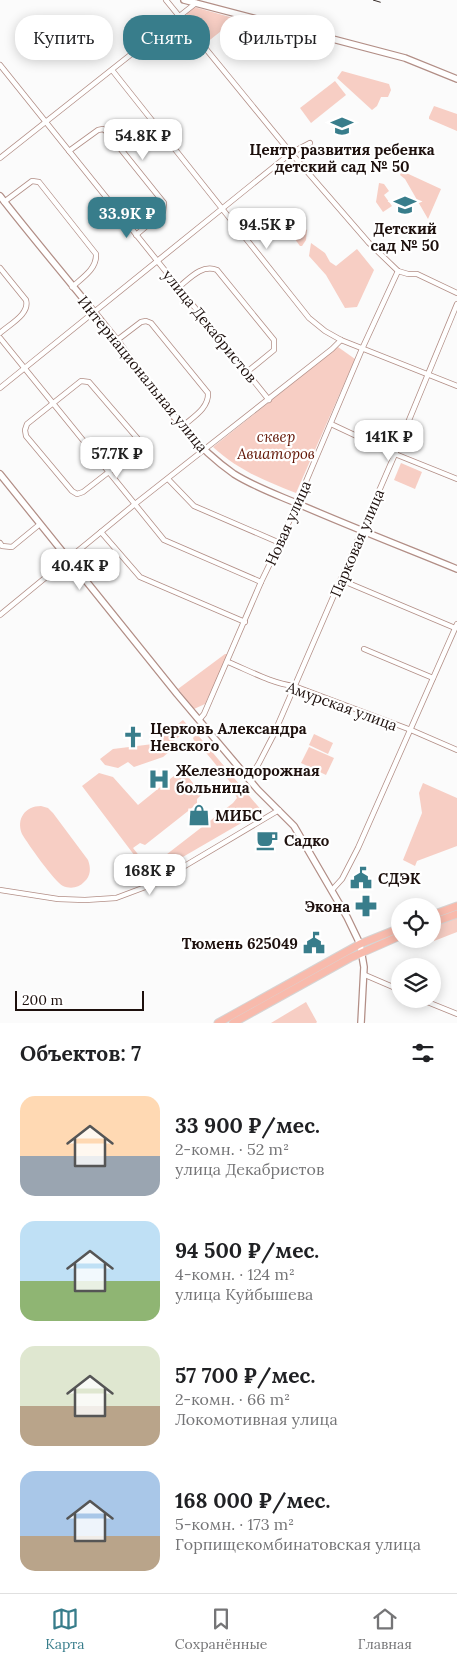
<!DOCTYPE html>
<html lang="ru">
<meta charset="utf-8">
<style>
:root{--surface:#fff;--page:#f2f2f2;--text:#202124;--muted:#757577;--line:#e0e0e0;--accent:#387d8b}
body{margin:0;font-family:Lora,serif;background:var(--page);color:var(--text);height:100vh;display:flex;flex-direction:column;font-size:19px;white-space:nowrap}
*{box-sizing:border-box;margin:0}
p{font-size:16px;color:var(--muted)}
.icon{flex:none;width:28px;height:28px;fill:none;stroke:currentColor;stroke-width:2;stroke-linecap:round;stroke-linejoin:round}
.map{position:relative;height:1023px;overflow:hidden}
.details{display:flex;flex-direction:column;background:var(--surface);flex:1}
.details>*{flex:none}
.banner{position:absolute;left:15px;top:15px;width:428px;height:45px;display:flex;gap:10px}
.controls{position:absolute;left:391px;top:898px;display:grid;gap:10px}
.controls a{display:grid;place-items:center;width:50px;height:50px;border-radius:50%;background:var(--surface);box-shadow:0 2px 12px #0003;font-size:25px}
.scale{position:absolute;left:15px;bottom:12px;width:129px;box-sizing:border-box;padding-left:5px;border:2px solid #1d100d;border-top:0;font-size:14px;line-height:18px;white-space:nowrap;color:#1d100d;-webkit-text-stroke:4px #fff;paint-order:stroke}
.price{position:absolute;translate:-50% -42px;padding:0 11px;border-radius:10px;background:#fff;color:#222;font-size:16px;line-height:32px;filter:drop-shadow(0 1px 2px #0008)}
.price::after{content:'';position:absolute;left:50%;top:30px;width:15px;height:11px;margin-left:-8px;background:inherit;clip-path:polygon(0 0,100% 0,50% 100%)}
.price.on{background:var(--accent);color:#fff}
ul{padding:0;list-style:none}
li{display:flex;align-items:center;gap:15px;height:125px;padding:0 20px}
li span{display:grid;place-items:center;flex:none;width:140px;height:100px;border-radius:15px;color:#555}
li>.icon{margin-inline-start:auto}
span .icon{width:60px;height:60px;fill:#fffc;stroke-width:1}
li b{font-size:21px}
h2{display:flex;justify-content:space-between;align-items:center;height:60px;padding:0 20px;font-size:21px}
.pill{padding:0 18px;border-radius:20px;background:var(--surface);box-shadow:0 2px 12px #0003;font-size:18px;line-height:45px}
.pill.on{background:var(--accent);color:#fff}
.dock{display:flex;justify-content:space-around;align-items:center;height:70px;border-top:1px solid var(--line);background:var(--surface);font-size:14px;color:var(--muted)}
.dock a{display:grid;justify-items:center;gap:2px}
.dock .on{color:var(--accent)}
.map>svg:first-child{display:block}
.green{fill:#f7cec4}
.lines{fill:none;stroke-linecap:round;stroke-linejoin:round}
.minor-casing{stroke:#b28e86;stroke-width:6}
.tertiary-casing{stroke:#b28e86;stroke-width:8}
.primary-casing{stroke:#d6d4d3;stroke-width:9}
.minor{stroke:#fff;stroke-width:4.5}
.tertiary{stroke:#fff;stroke-width:5.5}
.primary{stroke:#f8baac;stroke-width:7}
.rail{stroke:#362a27;stroke-width:1;stroke-dasharray:8 4;stroke-linecap:butt}
.labels{text-anchor:middle;dominant-baseline:central;stroke-width:4.5;stroke-linejoin:round;paint-order:stroke}
.poi-label{font-size:15px;font-weight:bold;fill:#1d100d;stroke:#fff;text-anchor:start}
.street-label{font-size:15px;fill:#1d100d;stroke:#fff}
.park-label{font-size:15px;font-style:italic;fill:#601303;stroke:#fff}
</style>
<div class="map">
<svg width="457" height="1023" viewBox="0 0 457 1023">
<rect width="100%" height="100%" fill="#fbfbfb"/>
<g class="green">
<polygon points="194,7 230,17 235,20 206,43 185,19 188,16 186,14"/>
<polygon points="342,71 389,84 391,90 388,97 381,97 377,106 372,110 337,78"/>
<polygon points="335,81 346,95 311,123 300,108"/>
<polygon points="434,106 457,114 457,131 429,119 429,117"/>
<polygon points="402,171 441,189 428,219 405,179 400,175"/>
<polygon points="379,183 384,184 389,191 384,195 392,206 383,212 376,202"/>
<polygon points="288,223 300,225 307,230 306,240 302,246 300,246 286,227"/>
<polygon points="311,243 325,253 330,262 336,266 357,249 374,270 357,307 345,308 326,275 309,256"/>
<path d="M338,347L355,359L296,493C265,481 238,470 213,447Z"/>
<polygon points="401,463 422,472 415,489 394,480"/>
<polygon points="225,654 229,654 205,704 194,709 178,689"/>
<polygon points="183,720 190,728 167,746 170,751 163,757 134,767 128,762 118,768 105,765 100,759 113,749 153,744"/>
<polygon points="197,734 262,811 150,876 82,786 99,773 113,777 138,805 180,771 183,774 186,774 199,791 203,793 197,799 197,804 145,845 140,843 133,848 149,868 233,803 237,798 234,792 235,788 203,749 198,750 193,738"/>
<polygon points="314,734 333,743 328,754 309,745"/>
<polygon points="309,747 334,758 326,775 301,763"/>
<polygon points="423,783 457,798 457,846 417,861 415,866 403,860 422,813 419,793"/>
<path d="M41,806L48,808L53,813L88,860C91,868 91,876 84,882C79,888 70,889 63,886C54,881 28,844 22,834C16,819 25,806 41,806Z"/>
<polygon points="457,916 457,932 434,941 432,925"/>
<polygon points="306,1002 317,1022 316,1023 271,1023"/>
</g>
<g class="lines">
<g class="minor-casing">
<g id="minor">
<polyline points="166,0 291,153 369,243 398,271 408,274 417,274 457,293"/>
<polyline points="0,65 269,400"/>
<polyline points="112,70 309,318 325,331 341,340 457,386"/>
<polyline points="69,151 98,130 103,129 107,132 164,203 163,212 136,235"/>
<polyline points="0,158 196,3"/>
<path d="M4,202L32,181L39,182L96,254C97,269 82,278 72,287"/>
<path d="M0,268L26,300C30,314 10,324 0,333"/>
<path d="M179,287C190,278 202,264 217,270L274,340V350L247,372"/>
<polyline points="0,338 164,540 261,582"/>
<path d="M116,341L141,322L146,321L151,323L208,393C209,408 193,417 183,426"/>
<polygon points="81,381 89,382 138,439 137,450 83,492 77,494 72,491 26,436 25,430 27,424"/>
<polyline points="0,388 291,153 310,143"/>
<polyline points="331,424 395,454 457,479"/>
<polyline points="168,479 194,506 280,543"/>
<polyline points="101,532 140,577 245,622"/>
<polyline points="0,543 2,546 12,547 40,524"/>
<polyline points="341,580 455,628"/>
<polyline points="0,615 135,504 332,349 341,340"/>
<polyline points="364,649 433,678"/>
<path d="M228,662C250,671 271,683 294,686L411,730L457,750"/>
<polyline points="199,720 204,714 261,582 280,543 362,349 398,271"/>
<polyline points="249,779 259,763 273,736 395,454 457,304"/>
<polyline points="0,890 58,899 85,900 116,898 156,883 279,810"/>
<polyline points="332,890 342,879 358,848 457,624"/>
<polyline points="365,975 400,990"/>
<polyline points="420,999 457,1014"/>
</g>
</g>
<g class="tertiary-casing">
<g id="tertiary">
<polyline points="184,0 405,58 457,79"/>
<path d="M0,196C38,245 79,292 117,341C152,387 185,440 234,474C253,486 275,494 296,503C349,526 403,547 457,569"/>
<polyline points="0,474 177,694 258,790 294,826 347,917 360,944 364,967 361,1023"/>
</g>
</g>
<g class="primary-casing">
<g id="primary">
<polyline points="432,915 457,906"/>
<polyline points="432,923 457,914"/>
<polyline points="218,1023 360,944 400,928"/>
<polyline points="233,1023 350,958 400,936"/>
</g>
</g>
<use href="#minor" class="minor"/>
<use href="#tertiary" class="tertiary"/>
<use href="#primary" class="primary"/>
<polyline class="rail" points="373,0 383,3"/>
</g>
<defs>
<g id="school-bare" transform="scale(1.725)"><path d="M0-5L7-2L0 1L-7-2ZM-4 1L0 2.5L4 1V4Q0 6-4 4Z" fill="#387d8b" stroke="#fff" stroke-width="2.5" paint-order="stroke"/></g>
<g id="church-bare" transform="scale(1.725)"><path d="M-1.2-6h2.4v3.5h3.3v2.4h-3.3V6h-2.4V-.1h-3.3v-2.4h3.3Z" fill="#387d8b" stroke="#fff" stroke-width="2.5" paint-order="stroke"/></g>
<g id="hospital-bare" transform="scale(1.725)"><path d="M-5-5h3v3.5h4V-5h3V5h-3V1.5h-4V5h-3Z" fill="#387d8b" stroke="#fff" stroke-width="2.5" paint-order="stroke"/></g>
<g id="shop-bare" transform="scale(1.725)"><path d="M-5-2.5h2.3a2.7 3.5 0 0 1 5.4 0H5L5.5 6h-11ZM-1.5-2.5h3a1.5 2.3 0 0 0-3 0Z" fill="#387d8b" stroke="#fff" stroke-width="2.5" paint-order="stroke"/></g>
<g id="cafe-bare" transform="scale(1.725)"><path d="M-5.5-4.5H6V0H3Q3 3.5 0 3.5H-2.5Q-5.5 3.5-5.5 0ZM3-3.2v2h1.7v-2ZM-6 4.5H4V6H-6Z" fill="#387d8b" stroke="#fff" stroke-width="2.5" paint-order="stroke"/></g>
<g id="civic-bare" transform="scale(1.725)"><path d="M-.6-6.5H3V-4.5H.6V-3L4-1V1h2V6H-6V1h2V-1L-.6-3ZM-1.2 2.5V6h2.4V2.5Z" fill="#387d8b" stroke="#fff" stroke-width="2.5" paint-order="stroke"/></g>
<g id="pharmacy-bare" transform="scale(1.725)"><path d="M-2-6h4v4h4v4h-4v4h-4v-4h-4v-4h4Z" fill="#387d8b" stroke="#fff" stroke-width="2.5" paint-order="stroke"/></g>
</defs>
<g fill-rule="evenodd">
<use href="#school-bare" x="342" y="126"/>
<use href="#school-bare" x="405" y="205"/>
<use href="#church-bare" x="133" y="737"/>
<use href="#hospital-bare" x="159" y="779"/>
<use href="#shop-bare" x="199" y="815"/>
<use href="#cafe-bare" x="267" y="840"/>
<use href="#civic-bare" x="361" y="878"/>
<use href="#pharmacy-bare" x="366" y="906"/>
<use href="#civic-bare" x="314" y="943"/>
</g>
<g class="labels">
<g class="poi-label">
<text x="342" y="149" text-anchor="middle">Центр развития ребенка<tspan x="342" dy="17">детский сад № 50</tspan></text>
<text x="405" y="228" text-anchor="middle">Детский<tspan x="405" dy="17">сад № 50</tspan></text>
<text x="150" y="728">Церковь Александра<tspan x="150" dy="17">Невского</tspan></text>
<text x="176" y="770">Железнодорожная<tspan x="176" dy="17">больница</tspan></text>
<text x="215" y="815">МИБС</text>
<text x="284" y="840">Садко</text>
<text x="378" y="878">СДЭК</text>
<text x="350" y="906" text-anchor="end">Экона</text>
<text x="298" y="943" text-anchor="end">Тюмень 625049</text>
</g>
<g class="street-label">
<text transform="translate(210 326) rotate(51)">улица Декабристов</text>
<text transform="translate(143 374) rotate(51)">Интернациональная улица</text>
<text transform="translate(288 523) rotate(-66)">Новая улица</text>
<text transform="translate(357 543) rotate(-67)">Парковая улица</text>
<text transform="translate(342 706) rotate(20)">Амурская улица</text>
</g>
<g class="park-label">
<text x="276" y="436">сквер<tspan x="276" dy="17">Авиаторов</tspan></text>
</g>
</g>
</svg>
<div class="controls">
<a><svg class="icon" aria-label="locate" viewBox="0 0 24 24"><circle cx="12" cy="12" r="6"/><path d="M12 2v4M12 18v4M2 12h4M18 12h4"/></svg></a>
<a><svg class="icon" aria-label="layers" viewBox="0 0 24 24"><path d="M12 4l9 5-9 5-9-5zM3 14l9 5 9-5"/></svg></a>
</div>
<div class="scale">200 m</div>
<b class="price" style="left:143px;top:161px">54.8K ₽</b>
<b class="price on" style="left:127px;top:239px">33.9K ₽</b>
<b class="price" style="left:267px;top:250px">94.5K ₽</b>
<b class="price" style="left:389px;top:462px">141K ₽</b>
<b class="price" style="left:117px;top:479px">57.7K ₽</b>
<b class="price" style="left:80px;top:591px">40.4K ₽</b>
<b class="price" style="left:150px;top:896px">168K ₽</b>
<div class="banner">
<a class="pill">Купить</a>
<a class="pill on">Снять</a>
<a class="pill">Фильтры</a>
</div>
</div>
<section class="details">
<h2>Объектов: 7<svg class="icon" aria-label="filters" viewBox="0 0 24 24"><path d="M4 7h16M4 17h16"/><circle cx="9" cy="7" r="2"/><circle cx="15" cy="17" r="2"/></svg></h2>
<ul>
<li><span style="background:linear-gradient(#ffd9b3 60%,#9aa5b1 0)"><svg class="icon" aria-label="home" viewBox="0 0 24 24"><path d="M3 11l9-7 9 7M6 9v11h12V9"/></svg></span><div><b>33 900 ₽/мес.</b><p>2-комн. · 52 m²</p><p>улица Декабристов</p></div></li>
<li><span style="background:linear-gradient(#bfe0f5 60%,#8fb573 0)"><svg class="icon" aria-label="home" viewBox="0 0 24 24"><path d="M3 11l9-7 9 7M6 9v11h12V9"/></svg></span><div><b>94 500 ₽/мес.</b><p>4-комн. · 124 m²</p><p>улица Куйбышева</p></div></li>
<li><span style="background:linear-gradient(#dfe7d0 60%,#b9a48a 0)"><svg class="icon" aria-label="home" viewBox="0 0 24 24"><path d="M3 11l9-7 9 7M6 9v11h12V9"/></svg></span><div><b>57 700 ₽/мес.</b><p>2-комн. · 66 m²</p><p>Локомотивная улица</p></div></li>
<li><span style="background:linear-gradient(#a9c7e8 65%,#b9a48a 0)"><svg class="icon" aria-label="home" viewBox="0 0 24 24"><path d="M3 11l9-7 9 7M6 9v11h12V9"/></svg></span><div><b>168 000 ₽/мес.</b><p>5-комн. · 173 m²</p><p>Горпищекомбинатовская улица</p></div></li>
</ul>
</section>
<nav class="dock">
<a class="on"><svg class="icon" aria-label="map" viewBox="0 0 24 24"><path d="M3 6l6-2 6 2 6-2v14l-6 2-6-2-6 2zM9 4v14M15 6v14"/></svg>Карта</a>
<a><svg class="icon" aria-label="saved" viewBox="0 0 24 24"><path d="M7 4h10v16l-5-4-5 4z"/></svg>Сохранённые</a>
<a><svg class="icon" aria-label="home" viewBox="0 0 24 24"><path d="M3 11l9-7 9 7M6 9v11h12V9"/></svg>Главная</a>
</nav>
